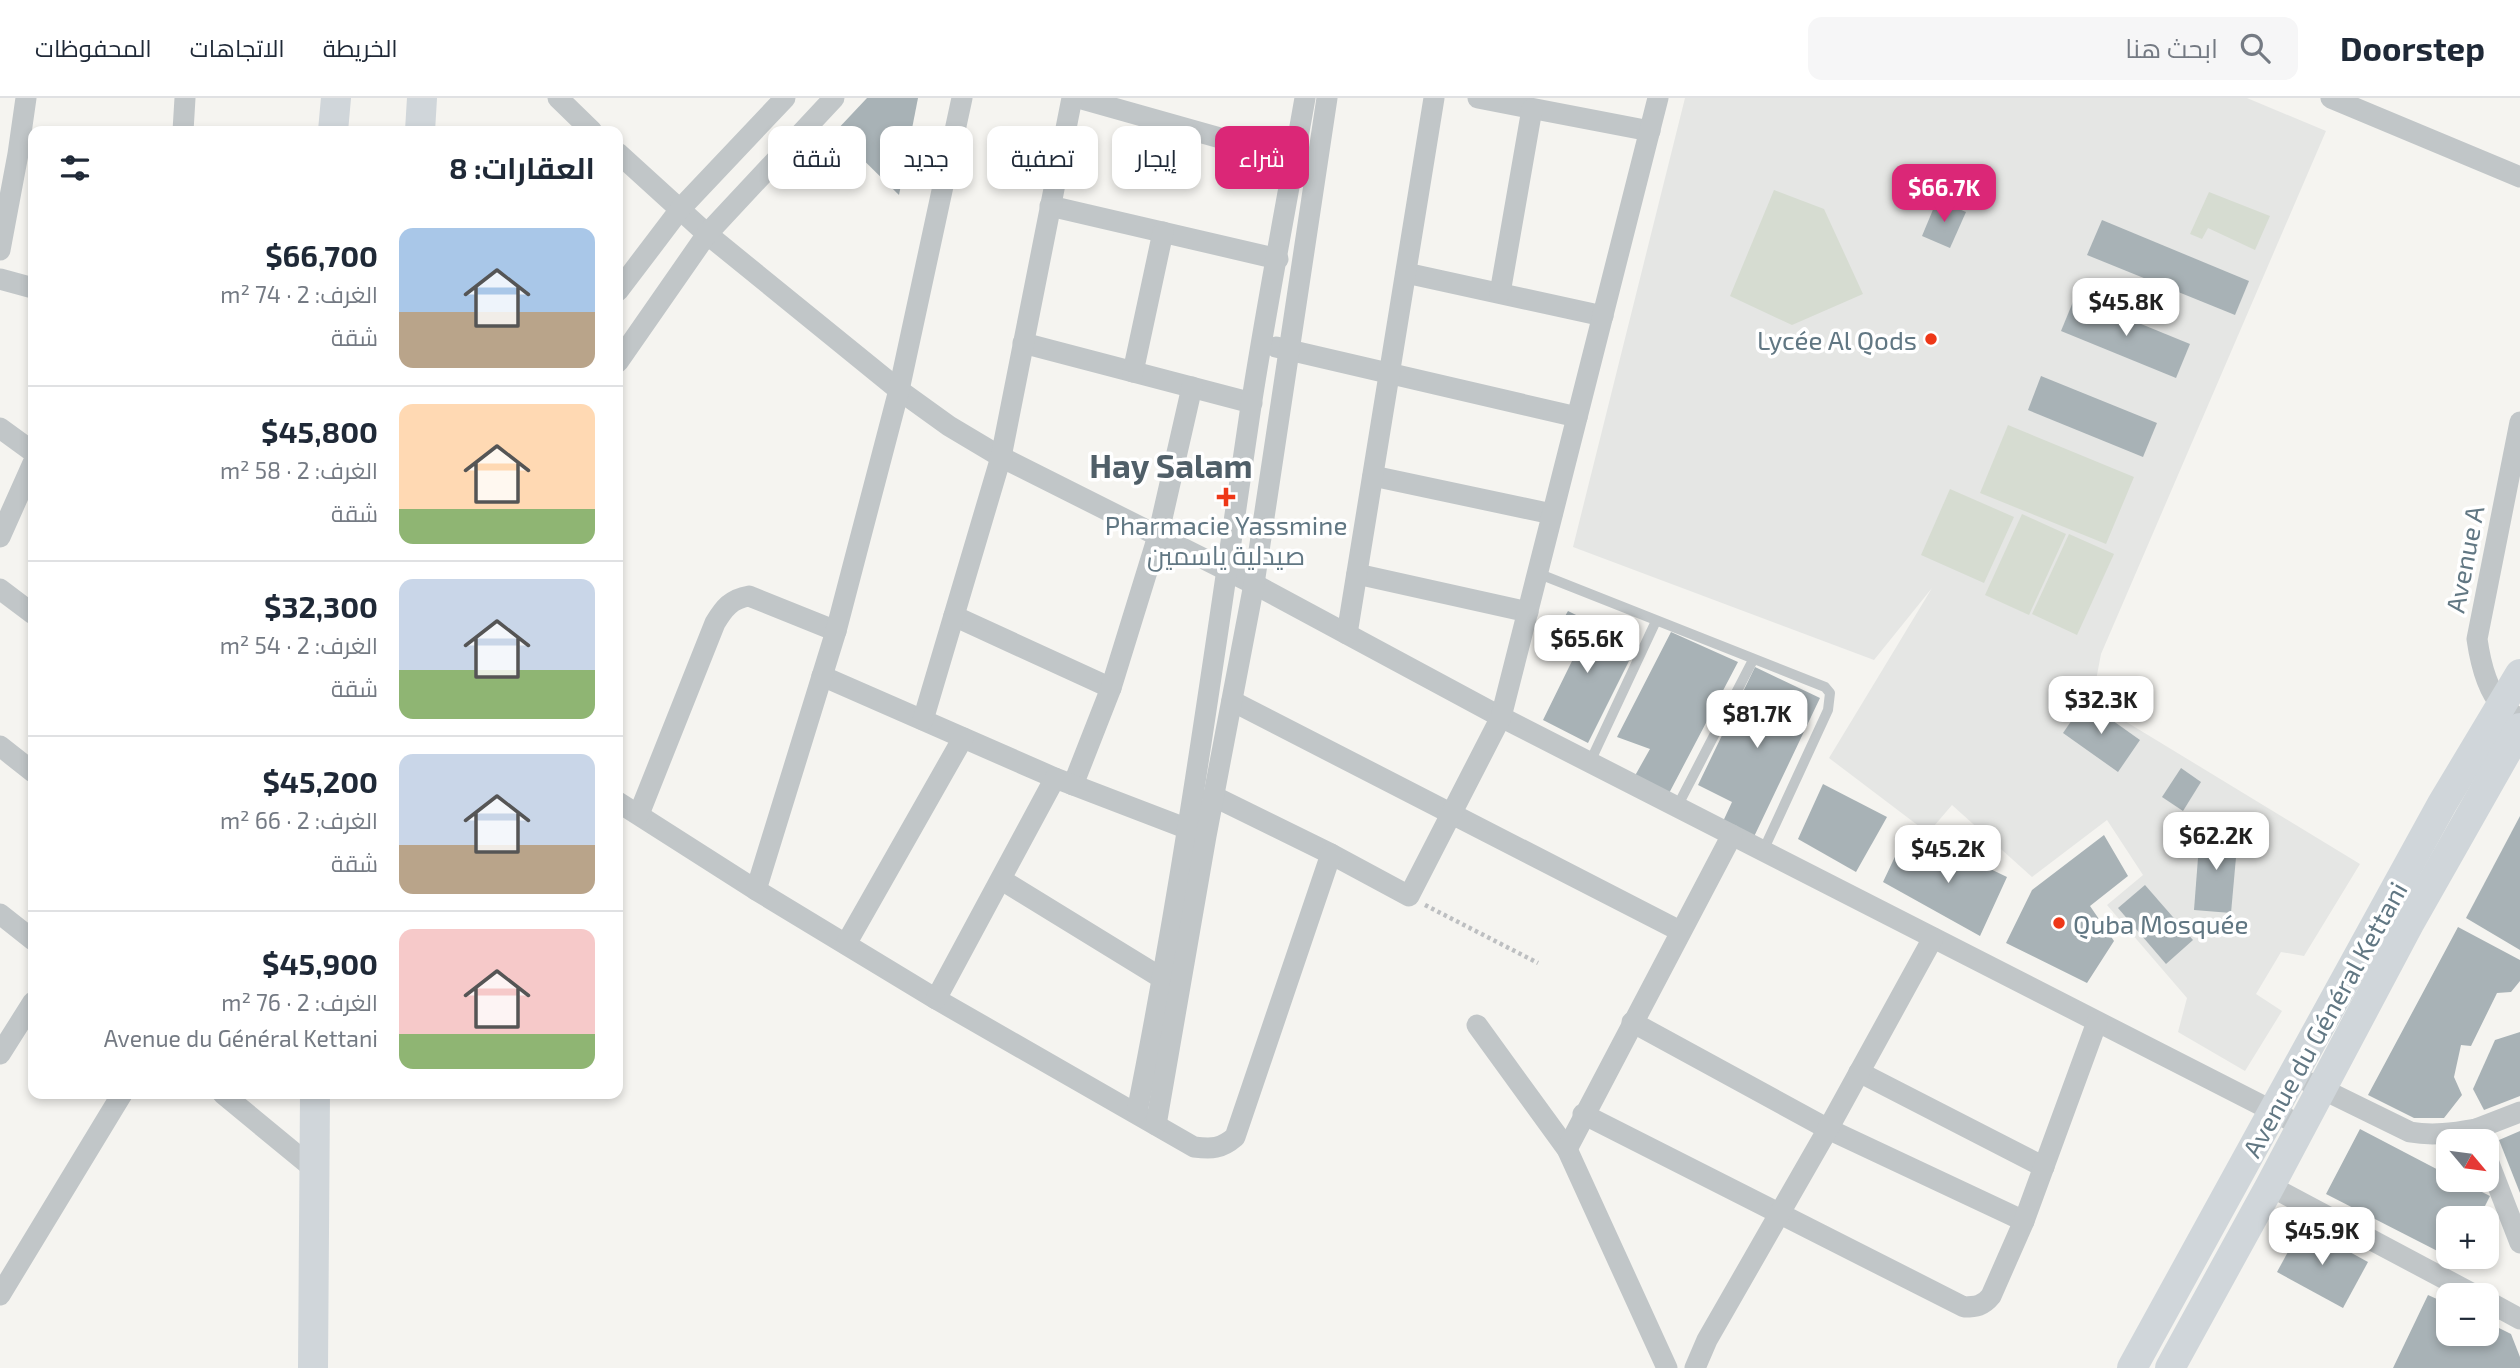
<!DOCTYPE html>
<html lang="ar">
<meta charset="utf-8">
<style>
:root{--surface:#fff;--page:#f6f6f7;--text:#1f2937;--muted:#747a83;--line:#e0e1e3;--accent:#db2777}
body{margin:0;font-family:"Exo 2",Cairo,sans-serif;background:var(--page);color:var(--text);direction:rtl;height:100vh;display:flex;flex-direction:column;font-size:26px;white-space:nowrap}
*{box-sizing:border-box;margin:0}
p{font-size:23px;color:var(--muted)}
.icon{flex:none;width:38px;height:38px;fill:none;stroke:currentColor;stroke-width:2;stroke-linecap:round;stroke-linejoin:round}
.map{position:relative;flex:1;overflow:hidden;direction:ltr}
.panel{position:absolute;left:28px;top:28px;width:595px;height:973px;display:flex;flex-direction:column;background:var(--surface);border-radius:14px;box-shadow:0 4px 10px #0003;direction:rtl}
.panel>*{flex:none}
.guide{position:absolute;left:644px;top:28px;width:665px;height:63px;direction:rtl;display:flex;gap:14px}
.needle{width:46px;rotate:119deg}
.tools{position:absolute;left:2436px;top:1031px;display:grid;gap:14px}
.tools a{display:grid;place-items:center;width:63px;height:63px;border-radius:14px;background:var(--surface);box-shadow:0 4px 10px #0003;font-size:35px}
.price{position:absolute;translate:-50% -60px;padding:0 16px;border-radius:14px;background:#fff;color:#222;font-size:23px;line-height:46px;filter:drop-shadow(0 2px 4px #0008)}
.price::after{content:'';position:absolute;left:50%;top:42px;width:21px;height:16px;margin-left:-10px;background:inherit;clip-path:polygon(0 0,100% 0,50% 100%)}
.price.selected{background:var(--accent);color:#fff}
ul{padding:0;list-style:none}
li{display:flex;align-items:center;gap:21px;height:175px;padding:0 28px}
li+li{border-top:2px solid var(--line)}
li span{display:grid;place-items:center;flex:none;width:196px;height:140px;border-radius:14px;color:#555}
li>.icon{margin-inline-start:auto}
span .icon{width:84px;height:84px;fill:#fffc;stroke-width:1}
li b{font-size:30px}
h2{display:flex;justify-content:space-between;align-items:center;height:84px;padding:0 28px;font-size:30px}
.pill{padding:0 24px;border-radius:14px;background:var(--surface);box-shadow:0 4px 10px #0003;font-size:24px;line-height:63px}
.pill.selected{background:var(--accent);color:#fff}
header{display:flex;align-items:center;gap:42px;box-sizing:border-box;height:98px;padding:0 35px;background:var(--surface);border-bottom:2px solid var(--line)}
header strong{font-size:33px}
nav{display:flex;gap:38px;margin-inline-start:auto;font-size:24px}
.search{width:490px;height:63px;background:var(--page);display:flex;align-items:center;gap:18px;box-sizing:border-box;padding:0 24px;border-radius:14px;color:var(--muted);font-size:26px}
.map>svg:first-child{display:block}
.built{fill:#e5e6e4}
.green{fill:#d6dcd1}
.building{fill:#a8b2b6}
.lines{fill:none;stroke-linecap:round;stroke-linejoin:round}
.path{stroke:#bdbfc1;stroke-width:4.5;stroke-dasharray:3.5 3.5;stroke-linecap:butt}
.lane{stroke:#c1c6c8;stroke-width:10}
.street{stroke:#c1c6c8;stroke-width:21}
.secondary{stroke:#d0d6da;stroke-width:30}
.poi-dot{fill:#ee3717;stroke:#fff;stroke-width:2.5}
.labels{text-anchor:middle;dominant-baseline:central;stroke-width:7;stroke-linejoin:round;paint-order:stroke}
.poi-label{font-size:26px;fill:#617783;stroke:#fff;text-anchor:end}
.street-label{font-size:26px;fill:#617783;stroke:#fff}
.district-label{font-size:33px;font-weight:bold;fill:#505f68;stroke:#fff}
</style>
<header>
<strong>Doorstep</strong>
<div class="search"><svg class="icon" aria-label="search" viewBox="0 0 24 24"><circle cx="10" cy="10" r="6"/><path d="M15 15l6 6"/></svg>ابحث هنا</div>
<nav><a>الخريطة</a><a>الاتجاهات</a><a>المحفوظات</a></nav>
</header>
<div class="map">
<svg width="2520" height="1270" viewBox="0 0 2520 1270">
<rect width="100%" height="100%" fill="#f5f4f0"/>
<polygon class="built" points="1685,0 2247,0 2326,33 2101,556 2092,603 2360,766 2304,858 2281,854 2256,896 2282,913 2245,973 2178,934 2187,900 2107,807 2143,777 2107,722 2032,779 1952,707 1928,735 1829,660 1932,490 1874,562 1573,449"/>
<g class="green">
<polygon points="1774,92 1824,111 1863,196 1792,227 1730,198"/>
<polygon points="2209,94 2270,118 2255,152 2208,130 2202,141 2190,136"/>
<polygon points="2008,327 2134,379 2106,446 1980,395"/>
<polygon points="1950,391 2014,419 1984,485 1921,457"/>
<polygon points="2022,416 2066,436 2029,517 1985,497"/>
<polygon points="2069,436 2114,456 2077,537 2032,516"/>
</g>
<g class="building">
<polygon points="867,0 918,0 899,97 835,34"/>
<polygon points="1937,102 1966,114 1950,150 1922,138"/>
<polygon points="2102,122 2249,183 2235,217 2087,157"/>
<polygon points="2075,199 2190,246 2176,280 2061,233"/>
<polygon points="2041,278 2157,325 2143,359 2028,312"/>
<polygon points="1568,513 1637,547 1588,645 1543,622 1572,563 1549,546"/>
<polygon points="1671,534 1738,564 1666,701 1632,683 1650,651 1617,639"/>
<polygon points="1755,569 1820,600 1751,745 1720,730 1732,704 1698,687"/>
<polygon points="2085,603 2140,642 2118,674 2063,635"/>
<polygon points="2181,670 2201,684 2183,713 2162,699"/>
<polygon points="1823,686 1887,719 1856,774 1798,741"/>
<polygon points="2520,718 2520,852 2466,820"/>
<polygon points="2200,734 2238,737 2231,815 2194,812"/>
<polygon points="2104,737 2128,778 2090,808 2114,843 2087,885 2006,845 2032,792"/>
<polygon points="1934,744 2007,779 1980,838 1883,784 1901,746 1926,761"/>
<polygon points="2145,787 2193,842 2166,866 2118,810"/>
<polygon points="2458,829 2520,862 2520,883 2511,894 2497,895 2471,948 2461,947 2454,979 2462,997 2444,1020 2414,1020 2368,997"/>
<polygon points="2520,934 2520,998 2484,1012 2473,991 2495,942"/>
<polygon points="2360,1031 2448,1077 2448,1082 2458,1082 2490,1098 2479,1120 2448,1120 2448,1158 2459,1158 2457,1163 2326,1096"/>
<polygon points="2520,1033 2520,1095 2499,1042"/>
<polygon points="2302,1128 2368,1164 2343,1210 2277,1174"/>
<polygon points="2428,1197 2448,1206 2448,1236 2487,1236 2487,1224 2511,1236 2520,1259 2520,1270 2393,1270"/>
</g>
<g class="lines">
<polyline class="path" points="1425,807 1538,865"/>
<g class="lane">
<polyline points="1537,475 1825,589 1830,595 1828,612 1763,753"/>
<polyline points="1590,664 1656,523"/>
<polyline points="1677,709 1753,562"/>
</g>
<g class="street">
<polyline points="558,0 592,33"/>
<polyline points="1078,0 1295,61"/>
<polyline points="1478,0 1650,33"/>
<polyline points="2331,0 2520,79"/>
<polyline points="183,33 185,0"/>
<polyline points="618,55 707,136 899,292 949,328 1001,359 1254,486 1501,619 2302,1028"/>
<polyline points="1050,108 1278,161"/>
<polyline points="0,152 18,56 26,0"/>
<polyline points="1406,175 1603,218"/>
<polyline points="0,181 33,190"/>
<polyline points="618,193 681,110 785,0"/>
<polyline points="1500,195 1532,11"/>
<polyline points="1023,245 1252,305"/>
<polyline points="1276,249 1577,319"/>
<polyline points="618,264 707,136 834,0"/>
<polyline points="1133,274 1163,134"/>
<path d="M2520,324L2477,541C2480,562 2487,592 2502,608C2507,613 2514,617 2520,621"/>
<polyline points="0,330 33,354"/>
<polyline points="1373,378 1552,416"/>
<polyline points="0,439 33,365"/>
<polyline points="1357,476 1528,514"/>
<polyline points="0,491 33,516"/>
<polyline points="954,518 1111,590"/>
<polyline points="1347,536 1434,0"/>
<polyline points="822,578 1055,680"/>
<polyline points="1232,603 1680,833"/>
<polyline points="923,622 1001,359 1072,0"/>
<polyline points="0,648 33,674"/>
<polyline points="1073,687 1111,590 1158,438 1192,289"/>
<polyline points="1213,698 1331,756 1409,798 1501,619 1658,0"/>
<path d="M618,704L756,792L936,901L1194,1049C1212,1051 1221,1051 1235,1039L1331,756"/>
<path d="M639,716L715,525C724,510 731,501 749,498L836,533"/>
<polyline points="1002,782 1173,887"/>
<polyline points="756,792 836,533 899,292 962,0"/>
<polyline points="0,816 33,842"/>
<polyline points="846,846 963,640"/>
<polyline points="936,901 1055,680 1201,736"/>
<polyline points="1632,924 1828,1031 2024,1123"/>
<polyline points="1477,927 1567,1051 1667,1270"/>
<polyline points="0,956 33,904"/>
<polyline points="1859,974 2044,1069"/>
<path d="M2310,985L2410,1034C2433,1038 2453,1035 2476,1031"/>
<polyline points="223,996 314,1071"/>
<path d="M1137,1014C1184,780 1216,544 1251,308C1267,205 1287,103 1305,0"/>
<path d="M1583,1016L1964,1209C1976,1209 1983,1208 1991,1198L2024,1123L2097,924"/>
<polyline points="1156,1027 1206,738 1254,486 1327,0"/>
<polyline points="2480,1043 2476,1031 2520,1014"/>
<polyline points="1567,1051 1732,737"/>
<polyline points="2487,1060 2520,1145"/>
<polyline points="2270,1088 2475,1197"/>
<polyline points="0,1197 122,996"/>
<polyline points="2487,1203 2520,1221"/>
<polyline points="1695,1270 1707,1242 1828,1031 1933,840"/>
</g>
<g class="secondary">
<polyline points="333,33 336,0"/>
<polyline points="420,33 422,0"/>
<polyline points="313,1270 315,996"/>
<polyline points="2132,1270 2442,706 2520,576"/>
<polyline points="2170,1270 2270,1088 2410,824 2520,630"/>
</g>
</g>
<g class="poi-dot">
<circle cx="1931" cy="241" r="7"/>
<path d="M1222.5 388.5h7v7h7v7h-7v7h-7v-7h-7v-7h7z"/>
<circle cx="2059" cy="825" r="7"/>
</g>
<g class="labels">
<g class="poi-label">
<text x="1917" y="241">Lycée Al Qods</text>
<text x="1226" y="426" text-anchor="middle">Pharmacie Yassmine<tspan x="1226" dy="30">صيدلية ياسمين</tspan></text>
<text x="2073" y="825" text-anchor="start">Quba Mosquée</text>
</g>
<g class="street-label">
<text transform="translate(2464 461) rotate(-79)">Avenue A</text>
<text transform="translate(2324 921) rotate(-61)">Avenue du Général Kettani</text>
</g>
<g class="district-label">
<text x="1171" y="367">Hay Salam</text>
</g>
</g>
</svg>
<div class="tools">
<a><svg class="needle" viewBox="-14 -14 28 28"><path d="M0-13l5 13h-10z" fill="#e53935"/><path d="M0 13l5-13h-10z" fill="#747a83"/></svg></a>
<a>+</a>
<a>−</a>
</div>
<b class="price selected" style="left:1944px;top:126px">$66.7K</b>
<b class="price" style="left:2126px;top:240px">$45.8K</b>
<b class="price" style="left:1587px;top:577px">$65.6K</b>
<b class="price" style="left:2101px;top:638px">$32.3K</b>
<b class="price" style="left:1757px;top:652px">$81.7K</b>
<b class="price" style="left:2216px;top:774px">$62.2K</b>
<b class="price" style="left:1948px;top:787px">$45.2K</b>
<b class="price" style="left:2322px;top:1169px">$45.9K</b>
<div class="guide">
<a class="pill selected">شراء</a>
<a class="pill">إيجار</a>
<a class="pill">تصفية</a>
<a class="pill">جديد</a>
<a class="pill">شقة</a>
</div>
<section class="panel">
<h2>العقارات: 8<svg class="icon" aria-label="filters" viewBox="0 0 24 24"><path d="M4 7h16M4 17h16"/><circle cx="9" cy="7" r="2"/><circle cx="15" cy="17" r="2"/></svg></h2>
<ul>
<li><span style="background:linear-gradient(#a9c7e8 60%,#b9a48a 0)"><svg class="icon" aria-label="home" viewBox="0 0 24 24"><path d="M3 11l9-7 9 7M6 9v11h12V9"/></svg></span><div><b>$66,700</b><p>الغرف: 2 · 74 m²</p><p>شقة</p></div></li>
<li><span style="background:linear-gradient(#ffd9b3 75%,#8fb573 0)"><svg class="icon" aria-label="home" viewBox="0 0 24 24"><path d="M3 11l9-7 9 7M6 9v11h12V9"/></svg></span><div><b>$45,800</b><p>الغرف: 2 · 58 m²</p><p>شقة</p></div></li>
<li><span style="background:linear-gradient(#c9d6e8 65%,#8fb573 0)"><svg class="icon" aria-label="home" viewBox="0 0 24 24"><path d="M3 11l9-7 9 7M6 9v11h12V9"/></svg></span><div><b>$32,300</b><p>الغرف: 2 · 54 m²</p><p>شقة</p></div></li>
<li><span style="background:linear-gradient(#c9d6e8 65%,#b9a48a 0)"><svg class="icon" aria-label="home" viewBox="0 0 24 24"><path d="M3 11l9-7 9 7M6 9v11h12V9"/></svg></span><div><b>$45,200</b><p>الغرف: 2 · 66 m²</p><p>شقة</p></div></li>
<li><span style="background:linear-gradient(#f6c9c9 75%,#8fb573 0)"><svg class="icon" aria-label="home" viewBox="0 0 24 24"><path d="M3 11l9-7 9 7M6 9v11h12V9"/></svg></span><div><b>$45,900</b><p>الغرف: 2 · 76 m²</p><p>Avenue du Général Kettani</p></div></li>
</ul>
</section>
</div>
